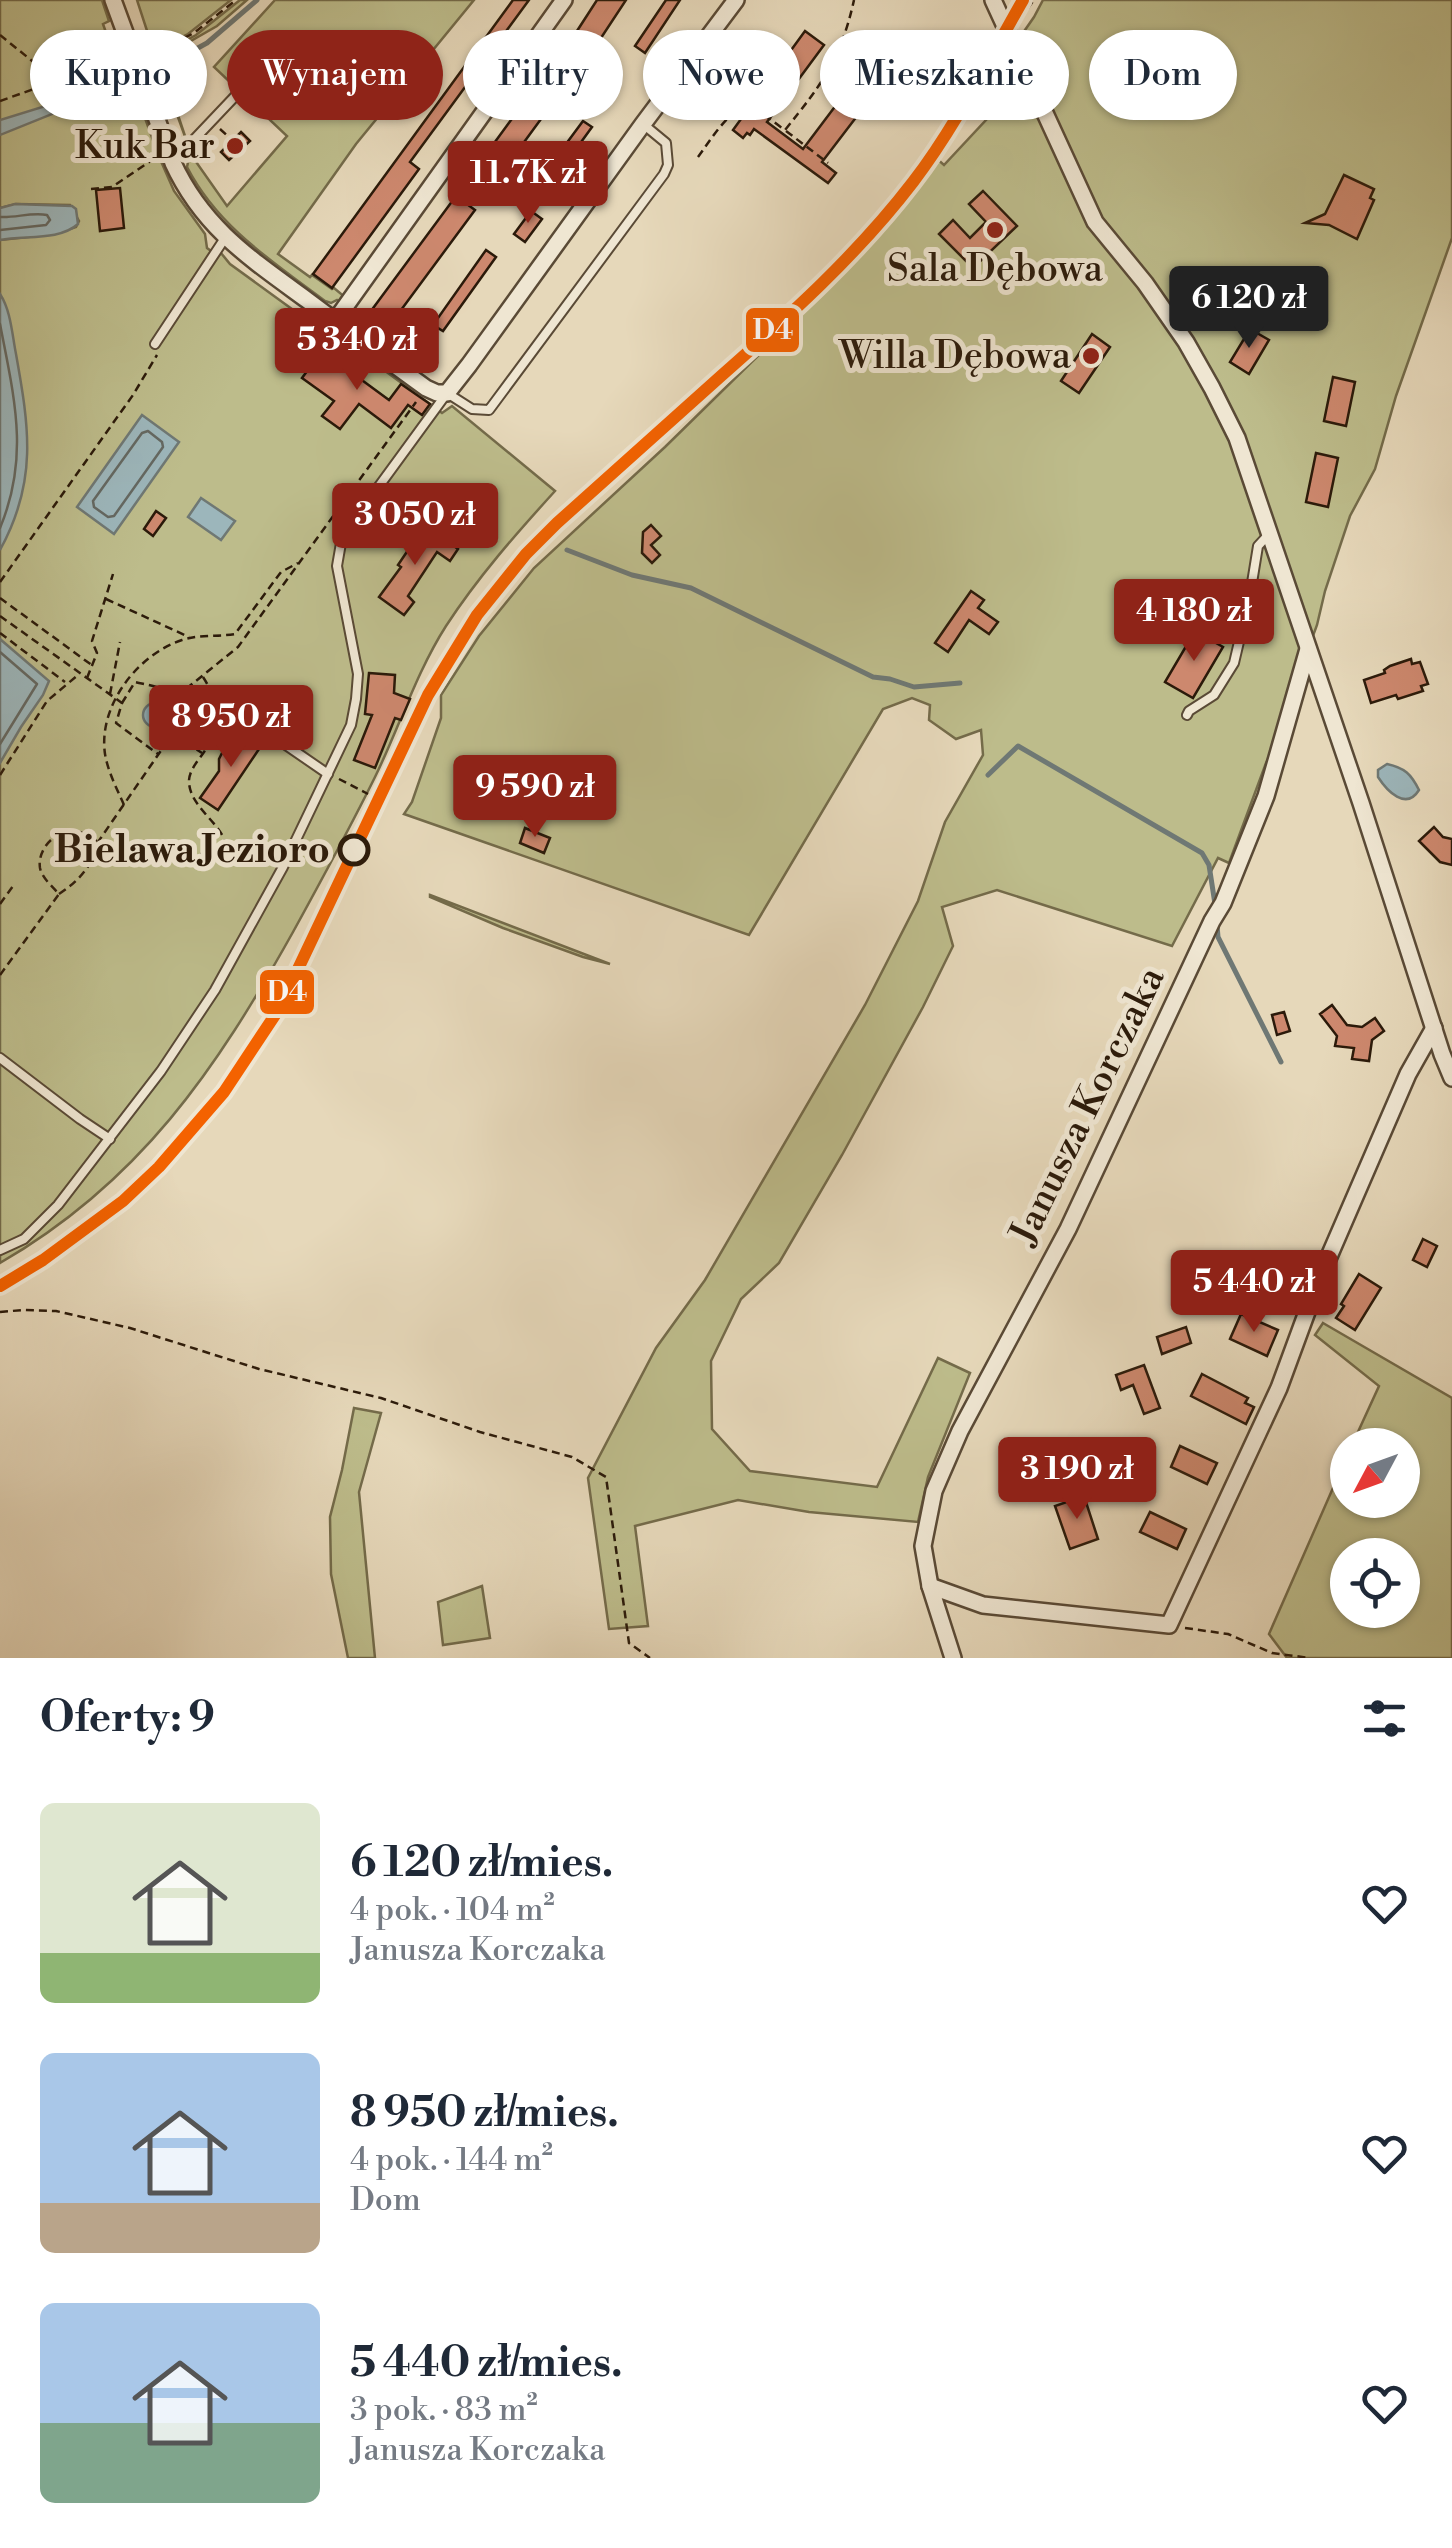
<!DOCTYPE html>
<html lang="pl">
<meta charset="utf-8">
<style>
:root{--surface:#fff;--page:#f6f6f7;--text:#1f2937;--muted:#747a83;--accent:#8f2418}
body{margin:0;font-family:"Libre Bodoni",serif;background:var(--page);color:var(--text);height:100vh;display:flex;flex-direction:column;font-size:38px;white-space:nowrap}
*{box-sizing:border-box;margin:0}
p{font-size:32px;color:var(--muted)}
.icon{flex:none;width:55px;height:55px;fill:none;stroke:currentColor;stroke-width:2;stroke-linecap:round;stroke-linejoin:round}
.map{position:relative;height:1658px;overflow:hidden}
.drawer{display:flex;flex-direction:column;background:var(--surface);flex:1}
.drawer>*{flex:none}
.banner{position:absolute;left:30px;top:30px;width:1392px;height:90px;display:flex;gap:20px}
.needle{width:65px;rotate:229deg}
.buttons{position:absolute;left:1330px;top:1428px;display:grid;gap:20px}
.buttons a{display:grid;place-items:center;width:90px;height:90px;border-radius:50%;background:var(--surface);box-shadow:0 2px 8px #0004;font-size:50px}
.price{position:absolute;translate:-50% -85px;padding:0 22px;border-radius:10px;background:var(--accent);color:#fff;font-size:32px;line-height:65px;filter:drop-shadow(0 2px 5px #0008)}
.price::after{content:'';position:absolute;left:50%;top:60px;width:30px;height:22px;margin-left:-15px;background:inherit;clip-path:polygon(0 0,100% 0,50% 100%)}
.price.current{background:#222;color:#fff}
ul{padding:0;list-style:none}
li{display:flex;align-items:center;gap:30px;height:250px;padding:0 40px}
li span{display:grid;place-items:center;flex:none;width:280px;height:200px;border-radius:15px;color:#555}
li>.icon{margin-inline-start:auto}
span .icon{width:120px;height:120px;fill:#fffc;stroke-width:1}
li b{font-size:42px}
h2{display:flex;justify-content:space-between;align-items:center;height:120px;padding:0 40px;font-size:42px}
.chip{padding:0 35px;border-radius:45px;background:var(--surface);box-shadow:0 2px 8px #0004;font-size:35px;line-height:90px}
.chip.current{background:var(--accent);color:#fff}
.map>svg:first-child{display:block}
.green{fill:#bdbc8b;stroke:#746b4a;stroke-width:2.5;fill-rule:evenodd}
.water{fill:#9cb6bb;stroke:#6f7874;stroke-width:2.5}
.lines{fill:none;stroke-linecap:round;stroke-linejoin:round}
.shore{stroke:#646862;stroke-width:2.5}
.stream{stroke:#6f7874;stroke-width:5}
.building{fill:#cd886e;stroke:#2b1a0a;stroke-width:2.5}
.service-casing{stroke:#5a4a36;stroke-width:12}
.minor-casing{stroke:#5a4a36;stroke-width:20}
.path{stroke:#2b1a0a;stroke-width:2.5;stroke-dasharray:8 5;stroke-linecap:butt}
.service{stroke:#efe6d2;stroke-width:8}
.minor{stroke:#efe6d2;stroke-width:15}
.rail-1-casing{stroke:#efe6d2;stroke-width:20}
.rail-1{stroke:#f46200;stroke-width:12}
.poi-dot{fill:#8f2418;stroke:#efe6d2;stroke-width:4}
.stop-dot{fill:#efe6d2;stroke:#2b1a0a;stroke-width:5}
.labels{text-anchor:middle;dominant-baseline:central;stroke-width:10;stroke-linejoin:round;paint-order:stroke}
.poi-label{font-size:38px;fill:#2b1a0a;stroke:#efe6d2;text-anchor:end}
.stop-label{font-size:38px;font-weight:bold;fill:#2b1a0a;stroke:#efe6d2;text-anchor:end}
.street-label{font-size:38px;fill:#2b1a0a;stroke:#efe6d2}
.line-badge{stroke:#efe6d2;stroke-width:4}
.badge-label{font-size:28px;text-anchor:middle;font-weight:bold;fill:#fff}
</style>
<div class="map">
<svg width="1452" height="1658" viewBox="0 0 1452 1658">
<rect width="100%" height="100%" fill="#e6d8ba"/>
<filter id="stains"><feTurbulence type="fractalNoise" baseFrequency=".002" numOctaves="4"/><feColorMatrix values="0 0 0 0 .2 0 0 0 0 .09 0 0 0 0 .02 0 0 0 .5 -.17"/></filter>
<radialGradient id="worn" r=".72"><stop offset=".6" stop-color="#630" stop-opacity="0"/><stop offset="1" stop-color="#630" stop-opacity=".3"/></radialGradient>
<g class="green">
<path d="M0,0H102L109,21L103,24L115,58L116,63L121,64L124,72L128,71L158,154L156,156L157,160L160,159L174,191L205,234L207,248L218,256L221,253L230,264L314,325L327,327L341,338L329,352L341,361L343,358L338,354L346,342L442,413L452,406L555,491C515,535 478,577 446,626C416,673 399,728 375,777C349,830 321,881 293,932C216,1070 140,1182 0,1263V240L55,234L76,227L79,221L70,205L16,204L0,208Z"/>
<polygon points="137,0 231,0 188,34 144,56 151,43"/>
<polygon points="240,0 247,0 217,26 149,65 156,83 170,91 187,142 170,95 158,94 146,62 196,35"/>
<path d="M275,0H474L356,144L278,254L310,277L312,275L332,289L334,288L346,298L341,303L337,300L331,303L325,301C273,262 218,227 187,167L190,153L195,148L194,159L227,206L287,136L214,67Z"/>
<polygon points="1043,0 1452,0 1452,238 1396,396 1375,469 1350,516 1325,591 1317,625 1288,704 1282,731 1266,763 1229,863 1218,858 1172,946 997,890 942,907 953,946 923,1007 842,1155 779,1263 741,1299 711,1361 712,1429 750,1471 877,1487 938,1358 970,1373 928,1477 918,1522 809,1512 738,1500 635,1526 648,1626 609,1629 588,1478 656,1348 705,1280 865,1005 918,901 945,822 983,755 981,730 956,739 929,720 930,705 912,698 883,709 749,935 404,814 412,802 441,718 441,695 479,636 534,568 665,447 807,308 903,203 935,157 944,165 1013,91 1007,56 1034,17"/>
<polygon points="430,895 610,964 583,957 503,928 430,897"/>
<path d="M1323,1323L1452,1398V1658H1287L1269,1634L1347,1456L1348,1500H1402V1445H1352L1379,1386L1315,1335ZM1402,1555V1610H1348V1555Z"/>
<polygon points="354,1408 381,1413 359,1492 375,1658 348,1658 331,1574 330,1517 342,1470"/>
<polygon points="482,1586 490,1638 443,1645 438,1602"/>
</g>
<g class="water">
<polygon points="123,82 124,85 0,135 0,120"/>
<path d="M15,204L72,206L76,209L78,224C59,241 25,235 0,240V208Z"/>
<path d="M0,294C11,311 12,334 16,354C29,427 38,481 0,550Z"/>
<polygon points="142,415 179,442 114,534 77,507"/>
<polygon points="201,498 235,521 221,540 188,517"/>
<polygon points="0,639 49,681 43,695 21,727 0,763"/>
<circle cx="155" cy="715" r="12"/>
<path d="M1387,764C1405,768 1411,774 1419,790C1406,811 1387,791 1378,777V770Z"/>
</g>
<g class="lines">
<g class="shore">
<path d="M0,217C16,218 31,212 47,215L50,220L46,225L0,230"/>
<path d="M0,324C14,397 30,456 0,528"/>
<polygon points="148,431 162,442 163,447 114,516 108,517 94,507 93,501 142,433"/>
<polyline points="0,652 37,684 0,744"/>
</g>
<g class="stream">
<polyline points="152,73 207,43 257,0"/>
<polyline points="567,550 632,575 691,588 873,677 890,679 914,687 960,683"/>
<polyline points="988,775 1018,746 1202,853 1209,865 1215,904"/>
<polyline points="1217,925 1218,937 1281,1062"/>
</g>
</g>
<g class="building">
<polygon points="513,0 529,0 410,162 419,169 332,288 313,274"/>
<polygon points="597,0 626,0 597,44 577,31"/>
<polygon points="666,0 680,0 645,53 635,46"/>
<polygon points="805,31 824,45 767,122 803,149 861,72 880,86 822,162 836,173 828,183 754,129 750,135 747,133 743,138 733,130"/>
<polygon points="560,53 579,67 492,186 473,172"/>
<polygon points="948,53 960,63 951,75 939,65"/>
<polygon points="583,121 592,127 555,178 546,171"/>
<polygon points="241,132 250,141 229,160 221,152"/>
<polygon points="1344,175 1374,189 1370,198 1374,200 1357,239 1329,225 1305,223 1325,214"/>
<polygon points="120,188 124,228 100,231 96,190"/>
<polygon points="983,191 1017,226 973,268 939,234 953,220 970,238 986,222 969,204"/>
<polygon points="456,196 475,210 387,329 368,315"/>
<polygon points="531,211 542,219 525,242 514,234"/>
<polygon points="486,250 496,257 443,331 433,325"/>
<polygon points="1250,329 1269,340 1249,374 1230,362"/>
<polygon points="1092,334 1110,347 1079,393 1061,381"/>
<polygon points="324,348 341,361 340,364 389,400 401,384 430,404 422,415 408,405 391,428 359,404 340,429 322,416 334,401 302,378"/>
<polygon points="1333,377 1355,382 1346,426 1324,421"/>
<polygon points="1316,453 1338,458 1328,507 1306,502"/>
<polygon points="156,511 166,518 153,536 144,529"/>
<polygon points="425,525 458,549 450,561 437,552 408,596 414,602 404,615 379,597 401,567 398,565"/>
<polygon points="651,525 661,536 651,545 660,555 652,563 642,553 643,532"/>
<polygon points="971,591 984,600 978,608 998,622 989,634 969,620 948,652 935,643"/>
<polygon points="1195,631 1223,647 1193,698 1165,682"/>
<polygon points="1411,659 1412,664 1420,662 1428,684 1421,686 1423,691 1398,699 1396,695 1371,703 1364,680 1385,673 1384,670 1390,666"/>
<polygon points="369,673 395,675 394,693 410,699 401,720 395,718 375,768 354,760 372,715 365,714"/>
<polygon points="246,731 263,743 218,810 200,798 219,771 219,759 222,753 231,753"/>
<polygon points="1434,827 1443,837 1452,839 1452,865 1440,862 1419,841"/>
<polygon points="525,828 550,838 544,853 520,843"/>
<polygon points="1332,1005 1347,1025 1362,1027 1375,1018 1384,1031 1372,1040 1369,1061 1352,1059 1354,1048 1335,1046 1337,1036 1320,1014"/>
<polygon points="1284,1012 1290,1031 1277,1035 1272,1015"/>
<polygon points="1423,1239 1437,1246 1427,1267 1413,1260"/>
<polygon points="1359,1274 1381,1288 1355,1330 1336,1318 1344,1306 1341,1304"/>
<polygon points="1241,1314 1278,1330 1267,1356 1230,1339"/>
<polygon points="1186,1327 1191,1343 1162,1354 1157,1337"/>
<polygon points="1144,1365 1160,1408 1144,1414 1133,1385 1121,1390 1116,1375"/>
<polygon points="1202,1374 1248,1398 1245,1403 1254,1407 1246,1424 1191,1396"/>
<polygon points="1180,1446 1217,1463 1207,1484 1171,1467"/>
<polygon points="1124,1459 1129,1474 1100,1484 1095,1470"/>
<polygon points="1084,1496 1098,1539 1070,1549 1055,1506"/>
<polygon points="1150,1512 1186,1529 1177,1549 1140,1532"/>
</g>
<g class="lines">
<g class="service-casing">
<g id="service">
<polyline points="170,156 186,148 240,91"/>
<polyline points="155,344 225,238"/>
<polyline points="262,710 261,722 267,732 328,774"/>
<polyline points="1187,715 1189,711 1214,695 1234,663 1250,595 1258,546 1270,533"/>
<polyline points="0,1058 80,1119 110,1139"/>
<polyline points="0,1250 24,1239 58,1205 161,1071 215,990 283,867 351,725 356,699 358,674 337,566 341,543 355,519 447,393 472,409 489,410 664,174 668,165 666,143 643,124"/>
</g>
</g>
<g class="minor-casing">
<g id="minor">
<path d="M113,0L173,163C203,228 251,259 307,300C347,330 386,359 426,388L437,393H447L469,365L643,124L736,0"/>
<polyline points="993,0 1095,222 1145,283 1186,342 1212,388 1237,438 1361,803 1442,1054 1452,1078"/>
<polyline points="335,321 564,0"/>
<polyline points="930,1586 983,1605 1169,1625 1279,1388 1318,1282 1408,1074 1434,1028"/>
<polyline points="953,1658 930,1586 923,1546 934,1491 960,1431 1068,1229 1212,921 1223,903 1266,796 1308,649"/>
</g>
</g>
<g class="path">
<polyline points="1020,19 1034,0"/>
<polyline points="0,35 57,81"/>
<polyline points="150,56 194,33 236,0"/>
<polyline points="0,101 116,60"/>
<polyline points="220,129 232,140"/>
<polyline points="786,131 828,163"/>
<path d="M698,157C708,144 732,104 749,107C761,110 774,123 785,130C822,84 841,59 854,0"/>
<polyline points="91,189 112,187 155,158"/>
<polyline points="0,582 133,395 157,355"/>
<polyline points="0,598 93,666"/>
<polyline points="106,599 189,637"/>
<polyline points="0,616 122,703 116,723 158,754"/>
<polyline points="0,633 65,682"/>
<path d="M203,677C219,701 219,728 204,752C198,761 190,769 189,780C188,811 235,829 224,855"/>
<polyline points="87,678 97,653 92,641 113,574"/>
<polyline points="110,694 120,642"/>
<polyline points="176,697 238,647 416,402"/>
<polyline points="175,735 202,753"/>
<polyline points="0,775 47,701 78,675"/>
<polyline points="339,779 368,794"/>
<path d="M124,805C117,789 108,772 105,754C98,706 137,655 182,640C200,634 218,637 235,634L281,572L298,563"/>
<path d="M96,857C148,856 224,848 272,863"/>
<path d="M59,894C79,881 93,865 98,842L180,723C185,689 161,688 135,682L122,703"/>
<polyline points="0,904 13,886"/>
<path d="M0,975L59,894C52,886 42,878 40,868C37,849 56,829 75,831C83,832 90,837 97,841"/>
<polyline points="0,1312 23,1310 56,1311 130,1328 259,1369 381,1398 480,1432 572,1457 606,1477 629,1643 650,1658"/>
<polyline points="1185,1628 1228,1634 1272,1653 1310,1658"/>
</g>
<use href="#service" class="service"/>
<use href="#minor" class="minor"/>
<g class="rail-1-casing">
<path id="rail-1" d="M0,1286L43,1260L123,1201L159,1167L224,1092L279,1009L428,695L477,615L526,554L557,523C612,474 667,425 721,376C789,316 858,254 913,182C956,126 988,61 1023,0"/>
</g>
<use href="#rail-1" class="rail-1"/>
</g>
<g class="poi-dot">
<circle cx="235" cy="146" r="10"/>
<circle cx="995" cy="230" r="10"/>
<circle cx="1091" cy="356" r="10"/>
</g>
<circle class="stop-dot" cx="354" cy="850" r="14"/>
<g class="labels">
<g class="poi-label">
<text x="215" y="146">Kuk Bar</text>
<text x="995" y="269" text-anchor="middle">Sala Dębowa</text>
<text x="1071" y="356">Willa Dębowa</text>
</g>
<g class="stop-label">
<text x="330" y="850">Bielawa Jezioro</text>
</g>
<g class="street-label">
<text transform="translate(1088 1106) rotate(-64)">Janusza Korczaka</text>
</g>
</g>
<g class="line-badge">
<rect x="744" y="306" width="57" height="48" rx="10" fill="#f46200"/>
<rect x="258" y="968" width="58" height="48" rx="10" fill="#f46200"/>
</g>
<g class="badge-label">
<text x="773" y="339">D4</text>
<text x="287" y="1001">D4</text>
</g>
<rect width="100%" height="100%" filter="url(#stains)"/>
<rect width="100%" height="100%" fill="url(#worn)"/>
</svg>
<div class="buttons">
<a><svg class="needle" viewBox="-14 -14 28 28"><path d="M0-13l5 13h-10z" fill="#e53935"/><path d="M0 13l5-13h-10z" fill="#747a83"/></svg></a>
<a><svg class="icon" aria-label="locate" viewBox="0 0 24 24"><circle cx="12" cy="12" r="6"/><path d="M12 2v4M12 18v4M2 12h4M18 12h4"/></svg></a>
</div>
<b class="price" style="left:528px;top:226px">11.7K zł</b>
<b class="price current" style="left:1249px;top:351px">6 120 zł</b>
<b class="price" style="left:357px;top:393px">5 340 zł</b>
<b class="price" style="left:415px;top:568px">3 050 zł</b>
<b class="price" style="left:1194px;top:664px">4 180 zł</b>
<b class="price" style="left:231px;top:770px">8 950 zł</b>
<b class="price" style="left:535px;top:840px">9 590 zł</b>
<b class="price" style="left:1254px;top:1335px">5 440 zł</b>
<b class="price" style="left:1077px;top:1522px">3 190 zł</b>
<div class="banner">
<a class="chip">Kupno</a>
<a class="chip current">Wynajem</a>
<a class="chip">Filtry</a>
<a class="chip">Nowe</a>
<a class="chip">Mieszkanie</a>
<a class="chip">Dom</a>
</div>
</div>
<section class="drawer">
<h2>Oferty: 9<svg class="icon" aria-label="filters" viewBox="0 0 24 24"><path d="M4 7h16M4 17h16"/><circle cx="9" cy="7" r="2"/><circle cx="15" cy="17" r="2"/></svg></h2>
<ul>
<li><span style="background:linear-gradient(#dfe7d0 75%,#8fb573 0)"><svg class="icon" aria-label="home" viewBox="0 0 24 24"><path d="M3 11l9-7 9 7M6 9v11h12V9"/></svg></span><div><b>6 120 zł/mies.</b><p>4 pok. · 104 m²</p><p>Janusza Korczaka</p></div><svg class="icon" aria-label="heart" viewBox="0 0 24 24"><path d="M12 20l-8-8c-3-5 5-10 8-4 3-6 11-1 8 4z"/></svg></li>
<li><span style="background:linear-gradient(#a9c7e8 75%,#b9a48a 0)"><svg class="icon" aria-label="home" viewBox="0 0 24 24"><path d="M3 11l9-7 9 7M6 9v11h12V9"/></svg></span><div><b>8 950 zł/mies.</b><p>4 pok. · 144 m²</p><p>Dom</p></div><svg class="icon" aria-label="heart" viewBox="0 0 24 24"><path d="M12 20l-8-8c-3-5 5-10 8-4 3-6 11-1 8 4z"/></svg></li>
<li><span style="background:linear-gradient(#a9c7e8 60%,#7fa58c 0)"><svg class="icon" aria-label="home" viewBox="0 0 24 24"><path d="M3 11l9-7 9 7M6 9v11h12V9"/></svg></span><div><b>5 440 zł/mies.</b><p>3 pok. · 83 m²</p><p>Janusza Korczaka</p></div><svg class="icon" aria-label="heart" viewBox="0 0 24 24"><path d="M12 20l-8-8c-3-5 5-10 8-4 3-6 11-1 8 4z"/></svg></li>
</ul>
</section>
